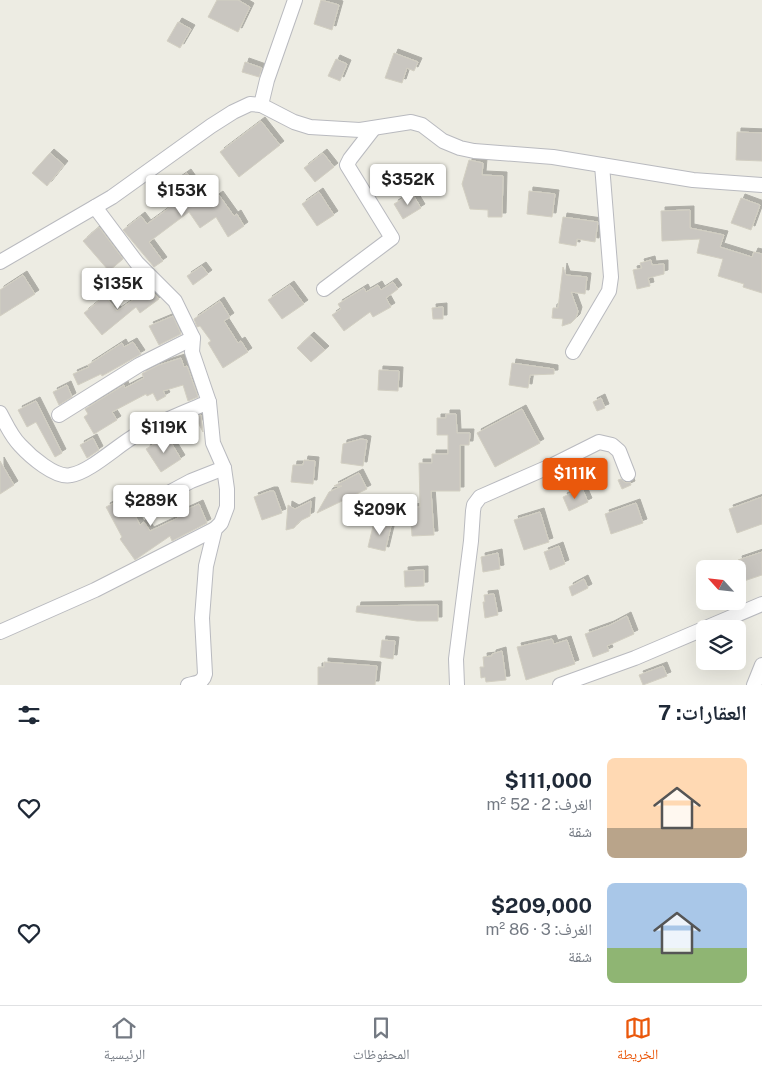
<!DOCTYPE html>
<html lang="ar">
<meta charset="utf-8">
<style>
:root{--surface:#fff;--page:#f6f6f7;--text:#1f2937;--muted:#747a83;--line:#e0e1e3;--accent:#ea580c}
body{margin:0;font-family:"Public Sans","Noto Naskh Arabic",sans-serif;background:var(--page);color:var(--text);direction:rtl;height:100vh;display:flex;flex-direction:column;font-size:19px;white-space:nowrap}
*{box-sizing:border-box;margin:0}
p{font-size:16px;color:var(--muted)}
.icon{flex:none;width:28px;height:28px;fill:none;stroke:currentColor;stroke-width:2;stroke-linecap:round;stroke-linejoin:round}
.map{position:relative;height:685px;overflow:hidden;direction:ltr}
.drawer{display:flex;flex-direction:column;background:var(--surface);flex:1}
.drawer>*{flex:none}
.needle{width:32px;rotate:297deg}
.controls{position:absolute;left:696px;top:560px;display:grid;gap:10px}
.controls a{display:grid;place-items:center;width:50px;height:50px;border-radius:8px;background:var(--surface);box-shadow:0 5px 20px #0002;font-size:25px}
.price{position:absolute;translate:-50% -42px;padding:0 11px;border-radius:5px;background:#fff;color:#222;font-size:16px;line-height:32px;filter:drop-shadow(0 1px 2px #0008)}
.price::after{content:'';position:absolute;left:50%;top:30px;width:15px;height:11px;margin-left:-8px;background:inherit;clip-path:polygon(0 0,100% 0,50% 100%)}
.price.on{background:var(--accent);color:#fff}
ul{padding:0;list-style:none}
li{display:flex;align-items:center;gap:15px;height:125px;padding:0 15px}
li span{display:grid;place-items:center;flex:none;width:140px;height:100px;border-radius:8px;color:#555}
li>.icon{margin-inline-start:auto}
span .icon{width:60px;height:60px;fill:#fffc;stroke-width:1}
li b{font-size:21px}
h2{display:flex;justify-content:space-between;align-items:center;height:60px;padding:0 15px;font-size:21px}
.menu{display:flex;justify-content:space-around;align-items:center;height:70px;border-top:1px solid var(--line);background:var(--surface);font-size:14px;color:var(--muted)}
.menu a{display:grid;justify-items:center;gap:2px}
.menu .on{color:var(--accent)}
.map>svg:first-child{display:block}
.building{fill:#c9c6c0;stroke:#d2cfc2;filter:url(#shadow)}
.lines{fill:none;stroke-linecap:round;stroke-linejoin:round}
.minor-casing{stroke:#b9babf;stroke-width:16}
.minor{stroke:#fff;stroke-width:14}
</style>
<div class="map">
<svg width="762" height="685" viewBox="0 0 762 685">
<defs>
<filter id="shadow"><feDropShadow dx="4" dy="-4" stdDeviation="0" flood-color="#0004"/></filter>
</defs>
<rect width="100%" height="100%" fill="#edece3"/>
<g class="building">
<polygon points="217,0 238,0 250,7 238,32 208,17"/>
<polygon points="321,0 339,5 332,30 314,24"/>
<polygon points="178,22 191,29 180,48 167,41"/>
<polygon points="394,53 418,62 414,71 407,68 402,83 385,78"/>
<polygon points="336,59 347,64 340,81 328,76"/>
<polygon points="245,62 262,68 259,77 242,72"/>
<polygon points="261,121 280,145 239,177 220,152"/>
<polygon points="737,132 762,133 762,161 736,160"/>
<polygon points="50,153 64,165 47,186 32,173"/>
<polygon points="323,153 334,167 315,182 304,168"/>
<polygon points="469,160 483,163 482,175 503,176 502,217 488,217 488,210 470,209 462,184"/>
<polygon points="187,173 208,203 219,195 234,216 237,214 244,226 228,237 216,217 200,228 189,212 149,242 163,261 154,267 123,230 141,216 147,224 180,200 170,185"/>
<polygon points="529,191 555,194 552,217 527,214"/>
<polygon points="319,192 334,215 317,226 302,204"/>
<polygon points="412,193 421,208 403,219 394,204"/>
<polygon points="741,198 760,205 751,230 731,223"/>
<polygon points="690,210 690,228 724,235 720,247 752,257 754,252 762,254 762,293 743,287 744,284 718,276 723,259 697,253 700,239 662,241 661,211"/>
<polygon points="563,217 598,222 595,242 577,239 576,246 559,243"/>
<polygon points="99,227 123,259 109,271 83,241"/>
<polygon points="651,260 652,265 664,264 664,274 648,278 650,286 637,289 633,270 642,268 640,263"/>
<polygon points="202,266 208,274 193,285 187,276"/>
<polygon points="563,267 566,275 587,277 585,294 571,292 578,311 576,318 571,323 562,326 563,319 552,318 553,308 558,308"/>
<polygon points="23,275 35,294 0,316 0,290"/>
<polygon points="142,281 159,299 140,313 136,307 102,335 84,313 105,296 117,311 143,293 137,284"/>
<polygon points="393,282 398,289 386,298 391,307 373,317 370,312 344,331 332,315 341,309 338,304 364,288 366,292 378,285 381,290"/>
<polygon points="290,285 304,304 282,319 268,300"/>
<polygon points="220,301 230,317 224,321 238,343 241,341 248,352 223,368 208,343 211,341 200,326 197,327 194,319"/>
<polygon points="443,307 443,319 433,319 432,308"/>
<polygon points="173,316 181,334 159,345 149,326"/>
<polygon points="310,336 325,350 311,362 297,348"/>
<polygon points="133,342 141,354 102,376 101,374 78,385 73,374 89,367 88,365 122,343 124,347"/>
<polygon points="181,358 184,367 187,366 198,397 188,401 183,385 163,391 166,396 157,401 153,393 147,396 146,394 112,412 117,420 94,434 84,417 88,414 85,409 124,385 125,388 144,378 142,374 143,373 159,365"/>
<polygon points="512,363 554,369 554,374 530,375 528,388 509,385"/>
<polygon points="379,370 399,371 398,391 378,390"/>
<polygon points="67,385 72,397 59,405 53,392"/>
<polygon points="601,398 605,408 597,411 593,402"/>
<polygon points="36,401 62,453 55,457 36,422 27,427 18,410"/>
<polygon points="522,409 540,443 495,467 477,433"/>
<polygon points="446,414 456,414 457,433 470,433 469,445 460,445 460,491 431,491 434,535 412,536 410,508 420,507 419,463 432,463 432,454 448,454 448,435 437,435 437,418 446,418"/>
<polygon points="201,415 203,432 195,417"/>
<polygon points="167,436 181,459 161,472 146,449"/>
<polygon points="93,438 99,450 87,458 80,445"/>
<polygon points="361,439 367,440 363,466 341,463 343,444"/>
<polygon points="304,460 315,461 313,484 291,482 293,465 303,465"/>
<polygon points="0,461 14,485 0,494"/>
<polygon points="359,473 367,489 317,513 329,492 342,486 334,486"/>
<polygon points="621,479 626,483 630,482 631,485 622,489 618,480"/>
<polygon points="582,488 588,502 569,511 563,497"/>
<polygon points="270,491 274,491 282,513 262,520 254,497"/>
<polygon points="125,497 140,525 144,522 150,531 178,518 177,514 199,504 207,523 172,541 170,536 135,560 120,539 122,537 106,507"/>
<polygon points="762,497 762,524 737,533 729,509"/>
<polygon points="311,501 310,516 300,521 294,528 286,530 288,505 295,509"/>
<polygon points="636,503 643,523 611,534 605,514"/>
<polygon points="540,512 549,542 524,550 514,520"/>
<polygon points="374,522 391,526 385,551 368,547"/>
<polygon points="559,546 565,564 550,570 544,552"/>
<polygon points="762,552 762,575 744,581 738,560"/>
<polygon points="498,553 500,569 483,572 481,557"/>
<polygon points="424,570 424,586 405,587 404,571"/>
<polygon points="584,579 588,588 572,596 569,587"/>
<polygon points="494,594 498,615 485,618 483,602 485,602 484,595"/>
<polygon points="438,605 438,621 417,621 356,612 357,606"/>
<polygon points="627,616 634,634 607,646 609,651 593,657 585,634 610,625"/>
<polygon points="552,639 554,644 567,640 575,664 526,680 517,647"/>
<polygon points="382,640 395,641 393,659 380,657"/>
<polygon points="502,651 506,680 486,682 485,677 481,678 480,667 484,667 483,657 492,656 492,654"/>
<polygon points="324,662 377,666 375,685 318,685 318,667 324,667"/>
<polygon points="663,666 667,676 643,685 639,675"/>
</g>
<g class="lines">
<g class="minor-casing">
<g id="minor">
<polyline points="261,105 294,122 310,127 360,130 411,122 422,125 443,141 460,148 474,151 553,157 693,180 762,185"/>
<path d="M95,207L137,263L175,301L193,338L192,352L209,402L213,443L224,468L227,489V507L221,523L215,529L206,566L202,618L205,674C203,683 196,683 188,685"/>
<polyline points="0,262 112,197 211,126 233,112 250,104 261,105 267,80 295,0"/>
<polyline points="324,289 392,238 347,165 350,159 374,128"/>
<polyline points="573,352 609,291 611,277 602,165"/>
<path d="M0,413C6,424 11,436 20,445C30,456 56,479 71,475C90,472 118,445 136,435C159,422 185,412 209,402"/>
<polyline points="59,415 139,365 193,338"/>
<polyline points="161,497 191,481 224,468"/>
<polyline points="0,632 95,590 215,529"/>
<polyline points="457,685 456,659 471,541 473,511 474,505 480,497 553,465 599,442 612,445 619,451 628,474"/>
<polyline points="560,685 635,658 762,604"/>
<polyline points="754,685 762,665"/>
</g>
</g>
<use href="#minor" class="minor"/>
</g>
</svg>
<div class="controls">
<a><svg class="needle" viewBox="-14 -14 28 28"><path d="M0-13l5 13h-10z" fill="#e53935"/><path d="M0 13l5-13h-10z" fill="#747a83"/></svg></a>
<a><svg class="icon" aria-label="layers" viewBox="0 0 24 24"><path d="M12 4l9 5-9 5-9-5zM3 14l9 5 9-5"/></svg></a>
</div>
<b class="price" style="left:408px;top:206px">$352K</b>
<b class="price" style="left:182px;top:217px">$153K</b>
<b class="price" style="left:118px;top:310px">$135K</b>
<b class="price" style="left:164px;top:454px">$119K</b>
<b class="price on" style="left:575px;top:500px">$111K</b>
<b class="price" style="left:151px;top:527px">$289K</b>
<b class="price" style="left:380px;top:536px">$209K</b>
</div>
<section class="drawer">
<h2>العقارات: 7<svg class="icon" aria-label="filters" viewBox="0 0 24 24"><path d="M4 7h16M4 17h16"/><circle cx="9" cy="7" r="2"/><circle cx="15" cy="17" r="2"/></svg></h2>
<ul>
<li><span style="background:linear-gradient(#ffd9b3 70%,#b9a48a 0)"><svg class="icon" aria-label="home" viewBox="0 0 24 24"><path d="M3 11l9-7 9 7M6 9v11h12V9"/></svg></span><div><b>$111,000</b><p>الغرف: 2 · 52 m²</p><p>شقة</p></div><svg class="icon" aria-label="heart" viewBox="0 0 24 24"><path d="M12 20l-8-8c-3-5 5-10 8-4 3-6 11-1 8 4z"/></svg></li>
<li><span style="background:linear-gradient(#a9c7e8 65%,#8fb573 0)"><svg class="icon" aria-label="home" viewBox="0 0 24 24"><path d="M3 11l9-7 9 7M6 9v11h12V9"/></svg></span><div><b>$209,000</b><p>الغرف: 3 · 86 m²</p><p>شقة</p></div><svg class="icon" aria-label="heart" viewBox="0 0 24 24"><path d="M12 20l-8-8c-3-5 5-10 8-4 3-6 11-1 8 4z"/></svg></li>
</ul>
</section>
<nav class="menu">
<a class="on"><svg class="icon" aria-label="map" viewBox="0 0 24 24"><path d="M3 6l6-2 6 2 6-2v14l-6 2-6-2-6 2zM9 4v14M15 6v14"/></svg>الخريطة</a>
<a><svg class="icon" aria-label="saved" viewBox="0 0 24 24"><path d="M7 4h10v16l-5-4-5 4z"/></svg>المحفوظات</a>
<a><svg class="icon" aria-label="home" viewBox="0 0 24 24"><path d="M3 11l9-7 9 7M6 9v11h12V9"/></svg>الرئيسية</a>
</nav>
